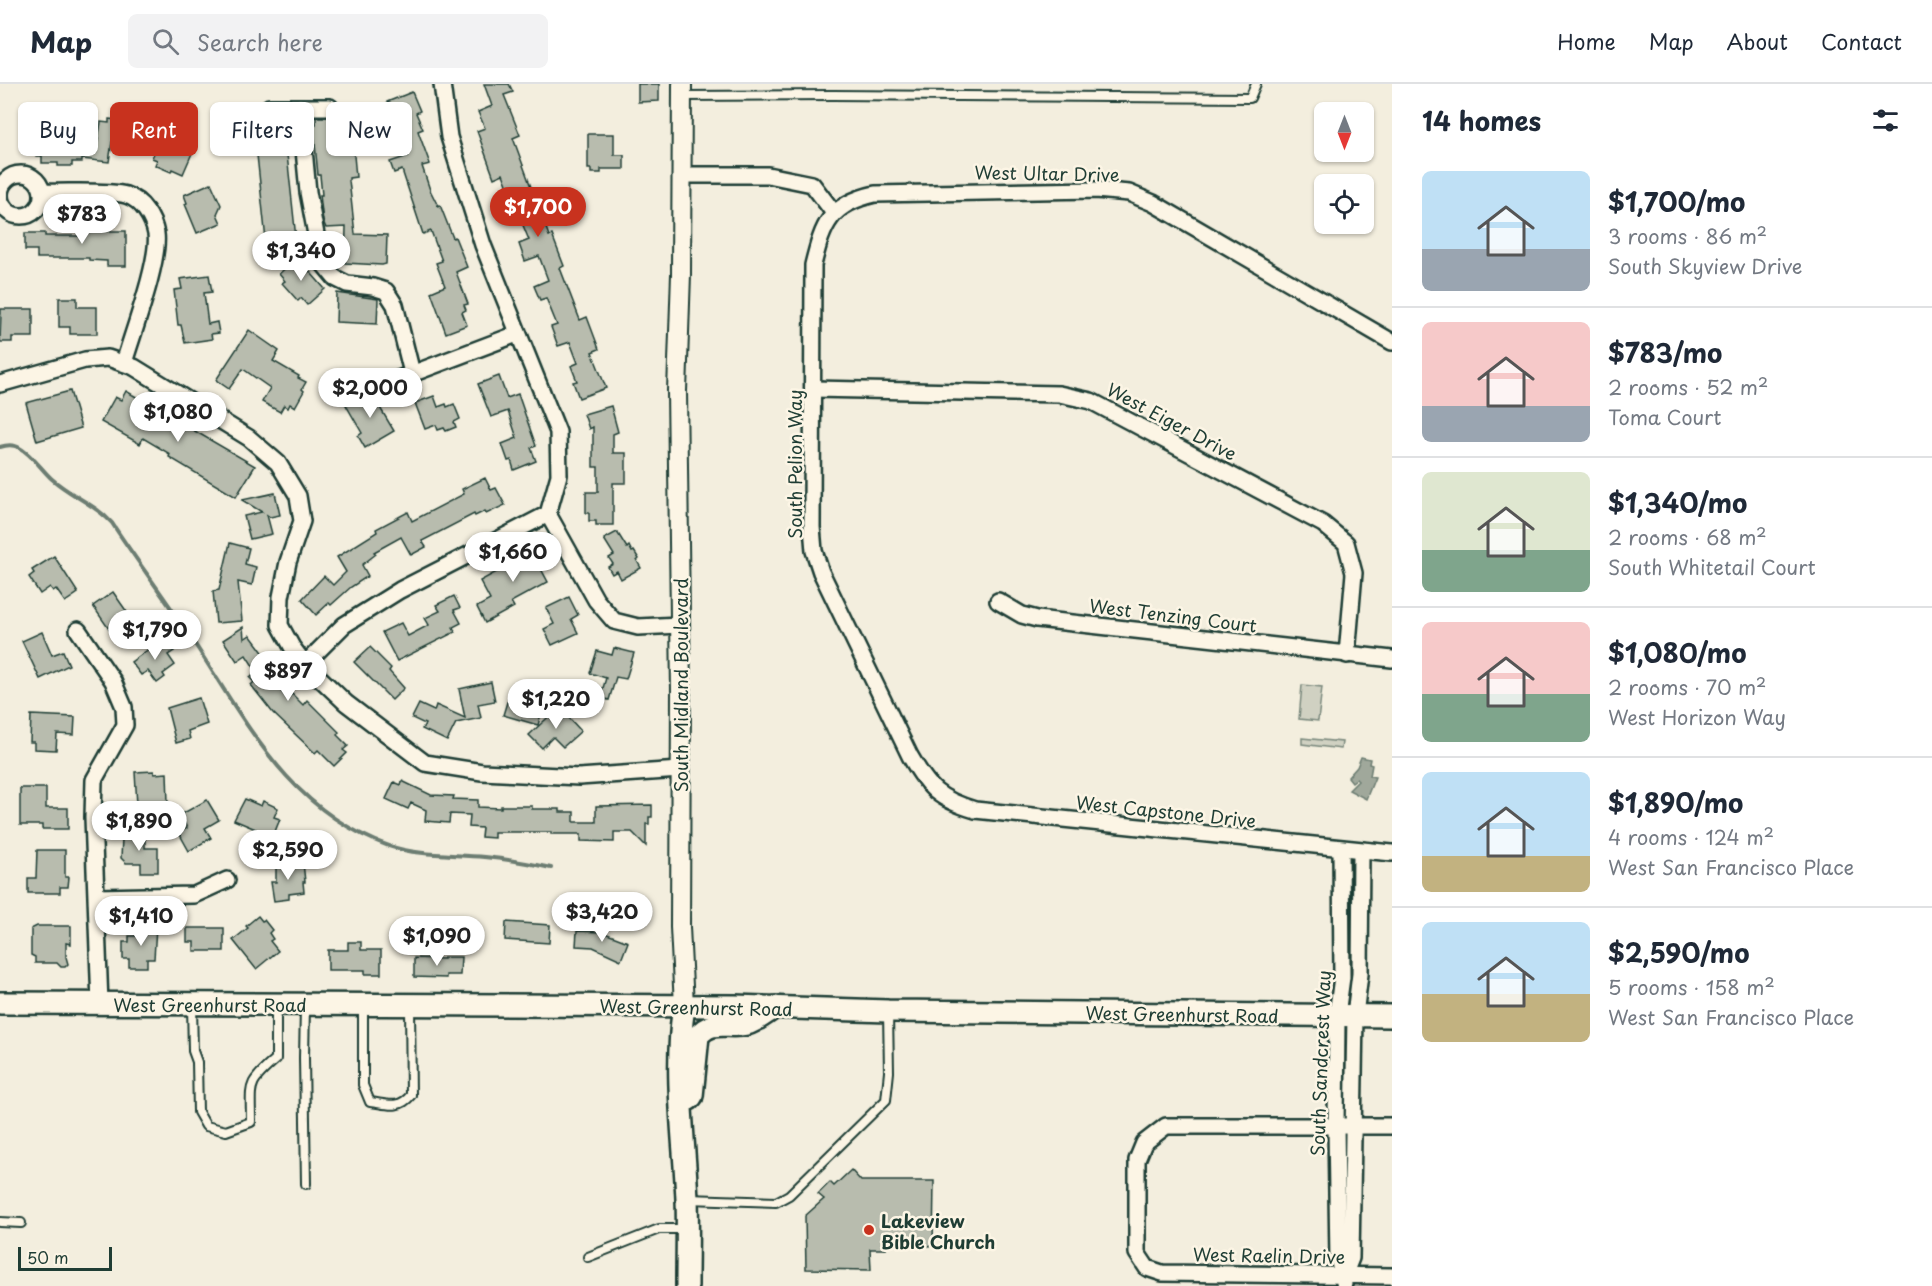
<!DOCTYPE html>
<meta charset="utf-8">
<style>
:root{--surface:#fff;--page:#f2f2f3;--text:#1f2937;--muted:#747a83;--line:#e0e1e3;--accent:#c8321e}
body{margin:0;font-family:"Playpen Sans",sans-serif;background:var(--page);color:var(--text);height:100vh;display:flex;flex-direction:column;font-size:22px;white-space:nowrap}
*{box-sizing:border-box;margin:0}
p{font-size:20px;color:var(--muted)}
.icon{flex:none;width:33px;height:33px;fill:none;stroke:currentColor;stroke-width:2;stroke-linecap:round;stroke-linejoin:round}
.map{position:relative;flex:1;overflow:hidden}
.details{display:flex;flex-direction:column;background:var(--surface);width:540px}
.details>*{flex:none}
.hud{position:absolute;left:18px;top:18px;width:570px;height:54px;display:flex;gap:12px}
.needle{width:39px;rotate:180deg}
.fabs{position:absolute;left:1314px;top:18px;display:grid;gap:12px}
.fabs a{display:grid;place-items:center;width:60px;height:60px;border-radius:9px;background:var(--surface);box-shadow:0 2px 4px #0004;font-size:30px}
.scale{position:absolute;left:18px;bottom:15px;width:94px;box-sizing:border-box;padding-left:6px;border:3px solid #1f3d34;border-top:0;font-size:16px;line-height:21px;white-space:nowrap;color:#1f3d34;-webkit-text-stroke:4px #fcf5e5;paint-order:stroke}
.price{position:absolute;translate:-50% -51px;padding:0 14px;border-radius:21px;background:#fff;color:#222;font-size:20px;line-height:39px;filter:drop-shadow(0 2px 3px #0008)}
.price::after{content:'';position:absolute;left:50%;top:36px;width:18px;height:14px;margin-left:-9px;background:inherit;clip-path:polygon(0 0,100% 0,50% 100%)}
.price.on{background:var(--accent);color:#fff}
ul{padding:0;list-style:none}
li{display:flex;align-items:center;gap:18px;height:150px;padding:0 30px}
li+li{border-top:2px solid var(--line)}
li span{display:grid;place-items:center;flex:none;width:168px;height:120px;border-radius:9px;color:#555}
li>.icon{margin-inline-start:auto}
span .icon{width:72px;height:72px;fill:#fffc;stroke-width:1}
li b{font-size:26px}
h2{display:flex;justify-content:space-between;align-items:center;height:72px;padding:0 30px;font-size:26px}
.tag{padding:0 21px;border-radius:9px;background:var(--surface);box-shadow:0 2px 4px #0004;font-size:21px;line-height:54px}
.tag.on{background:var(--accent);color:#fff}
header{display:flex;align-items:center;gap:36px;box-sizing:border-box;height:84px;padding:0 30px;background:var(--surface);border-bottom:2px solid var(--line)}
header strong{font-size:28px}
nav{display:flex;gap:33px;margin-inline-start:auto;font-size:21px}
.search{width:420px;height:54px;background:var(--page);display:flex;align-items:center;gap:15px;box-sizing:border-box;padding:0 21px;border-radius:9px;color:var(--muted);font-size:22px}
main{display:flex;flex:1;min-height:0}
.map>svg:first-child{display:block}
.green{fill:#d0d1c2;stroke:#78877b;stroke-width:1.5}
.water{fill:#a0a89b;stroke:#6c7d72;stroke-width:1.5}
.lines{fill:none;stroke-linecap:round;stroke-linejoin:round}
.stream{stroke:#6c7d72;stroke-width:4}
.building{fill:#b8bcae;stroke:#1f3d34;stroke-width:1.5}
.service-casing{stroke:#1f3d34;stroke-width:12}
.minor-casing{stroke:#1f3d34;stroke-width:20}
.tertiary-casing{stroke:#1f3d34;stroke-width:22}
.secondary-casing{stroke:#1f3d34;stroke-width:26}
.service{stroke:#fcf5e5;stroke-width:8}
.minor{stroke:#fcf5e5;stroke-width:15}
.tertiary{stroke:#fcf5e5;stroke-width:18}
.secondary{stroke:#fcf5e5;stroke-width:21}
.poi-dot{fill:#c8321e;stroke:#fcf5e5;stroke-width:2}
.labels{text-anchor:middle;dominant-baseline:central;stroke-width:5;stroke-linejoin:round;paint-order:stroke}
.street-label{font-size:18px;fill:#1f3d34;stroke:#fcf5e5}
.poi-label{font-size:18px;font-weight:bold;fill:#1f3d34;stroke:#fcf5e5;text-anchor:start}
</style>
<header>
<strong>Map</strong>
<div class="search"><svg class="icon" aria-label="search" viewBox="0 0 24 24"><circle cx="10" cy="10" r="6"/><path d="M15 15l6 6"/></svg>Search here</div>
<nav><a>Home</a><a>Map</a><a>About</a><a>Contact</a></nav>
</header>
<main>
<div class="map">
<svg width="1392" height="1202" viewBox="0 0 1392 1202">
<rect width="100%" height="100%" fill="#f3eede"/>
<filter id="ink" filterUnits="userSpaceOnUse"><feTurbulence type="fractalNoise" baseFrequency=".0167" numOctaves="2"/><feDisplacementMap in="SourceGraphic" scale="12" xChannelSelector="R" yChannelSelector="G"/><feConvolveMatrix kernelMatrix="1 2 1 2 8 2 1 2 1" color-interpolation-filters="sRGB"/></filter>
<g filter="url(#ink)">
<g class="green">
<polygon points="1302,601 1322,603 1318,637 1299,635"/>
<polygon points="1302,654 1342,658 1341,665 1302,660"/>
</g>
<polygon class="water" points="1361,673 1370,675 1369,680 1372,681 1370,692 1375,693 1366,715 1349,706 1358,697 1356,695 1352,698 1348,693 1357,683"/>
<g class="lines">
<path class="stream" d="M0,363C6,361 12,360 18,363C32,370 41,385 52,395C71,412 95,420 112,439C136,476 163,511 187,548C244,633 285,725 389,762C418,772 453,770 484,773C506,775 529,779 551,784"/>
</g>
<g class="building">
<polygon points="484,0 509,0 513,8 504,11 520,51 513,54 549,152 552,151 564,182 560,184 580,236 587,233 599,265 592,268 606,304 579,314 573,298 577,297 571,282 578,279 570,258 558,262 551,243 557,241 546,214 540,216 534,202 548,196 539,172 525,177 519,160 529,156 520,134 515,136 508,118 513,116 503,90 494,94 477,47 485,44 478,28 492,22"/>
<polygon points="638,0 659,0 659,17 638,18"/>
<polygon points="412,8 420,27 416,29 423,45 418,47 430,80 422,82 430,106 438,122 440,121 453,154 455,153 467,183 456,188 468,220 464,221 466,226 462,228 467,241 446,249 431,208 445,202 436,179 442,177 431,147 423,150 402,86 394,89 390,78 408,72 387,18"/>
<polygon points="350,29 356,93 349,94 349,96 355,150 387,151 386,180 382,181 345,179 346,143 326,144 323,137 320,111 322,111 320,91 318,91 313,40 316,40 316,33 330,33"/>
<polygon points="267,32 283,33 297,164 267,166 253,33"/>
<polygon points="109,35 132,38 126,43 132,51 131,57 127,59 112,58 109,78 82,75 82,78 72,78 72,82 58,82 58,79 42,79 42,72 36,72 36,52 47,52 54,46 69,46 71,61 97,61 101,38 109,39"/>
<polygon points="588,50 614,50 614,71 624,71 624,85 601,85 601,89 591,89 591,85 588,85"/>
<polygon points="168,51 184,58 182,62 193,67 183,90 172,85 171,88 155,81 157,76 152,74 159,56 165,58"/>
<polygon points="211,99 221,121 217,130 221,139 197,149 185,120 187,119 184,111"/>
<polygon points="84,138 106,138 106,147 126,147 126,182 107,182 107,177 89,176 89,174 37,174 37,166 25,166 25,149 45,149 45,152 84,152"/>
<polygon points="297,173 325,205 307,221 301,214 298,217 282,199 285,197 279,190"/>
<polygon points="209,191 212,208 204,209 208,240 217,238 219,249 211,250 212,255 185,259 181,241 178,241 174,206 182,205 180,195"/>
<polygon points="337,209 378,215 377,240 336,238"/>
<polygon points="59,214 77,214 77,223 97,223 97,250 70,250 70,243 59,243"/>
<polygon points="1,225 33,225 33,253 12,253 12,258 0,258"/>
<polygon points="249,246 279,267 273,277 299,292 298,294 306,298 302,305 304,307 295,323 290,320 288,324 284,321 280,328 262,318 270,304 243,285 229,305 216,296"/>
<polygon points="499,292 507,314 518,310 536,362 531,364 536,377 514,386 511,376 508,377 502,360 517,354 508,327 491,333 478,300"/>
<polygon points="70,307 81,344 37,357 26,319"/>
<polygon points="126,307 255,382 236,413 169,373 170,370 143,354 140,360 101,338 115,313 121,316"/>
<polygon points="370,307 394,347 365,364 358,352 362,349 346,321"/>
<polygon points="434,312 438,323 446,320 447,323 454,320 460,335 454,338 456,343 446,347 444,344 438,346 436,341 425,345 415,319"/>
<polygon points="611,322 618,348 613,350 613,369 626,369 626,399 613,399 613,441 596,441 596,437 589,437 589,429 586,429 586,408 598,408 598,383 593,383 593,343 589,345 584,330"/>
<polygon points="485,394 491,406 496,404 505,421 486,430 485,427 475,432 474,430 422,457 426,463 411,471 401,453 374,468 376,470 362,481 368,492 351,503 331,521 329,519 316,531 302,515 324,492 333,501 346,488 337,473 377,448 376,445 408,428 412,437 464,410 462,405"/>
<polygon points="275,409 280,431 270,433 267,431 272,450 250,455 244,432 262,428 242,416"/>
<polygon points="617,448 627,464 629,462 632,468 634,467 639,475 637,477 641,484 621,495 617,487 612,490 608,483 613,480 609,474 614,471 604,455"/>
<polygon points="230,459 249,464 245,480 256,483 252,501 238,498 242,537 216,539 213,507 219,506"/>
<polygon points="546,461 552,474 539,481 548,498 511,518 514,523 485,539 477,523 490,516 480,497"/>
<polygon points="54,472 78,509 65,518 56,505 53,507 50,503 40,510 29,493 34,489 32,486"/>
<polygon points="113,508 127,528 119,533 123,539 111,548 93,522"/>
<polygon points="454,512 460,524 454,526 461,539 453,543 455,548 397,577 382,548 401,539 408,552 429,541 425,534 440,527 436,521"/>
<polygon points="569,513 578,531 571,535 578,549 552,561 544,545 554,540 546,524"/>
<polygon points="243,543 244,555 250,551 280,591 273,597 287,614 292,610 303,621 307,616 339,648 337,651 348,662 343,666 347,669 334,682 318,666 315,669 273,629 251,601 254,598 250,594 257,588 246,571 237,577 223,556"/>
<polygon points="42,548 52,571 63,567 69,581 40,595 22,557"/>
<polygon points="164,554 174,567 168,571 175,581 163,590 165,593 157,599 148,587 141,591 131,578"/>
<polygon points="370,563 391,584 389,587 404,604 392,616 354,578"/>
<polygon points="614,564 634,569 626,595 616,593 609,616 600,614 606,594 590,589 597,567 612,571"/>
<polygon points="491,598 495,617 478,620 481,634 456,639 447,657 422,645 425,640 412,634 419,620 434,627 436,621 465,634 459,605"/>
<polygon points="516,600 547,608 538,641 503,631 507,618 511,618"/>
<polygon points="199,614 207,640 188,647 190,655 176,659 167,624"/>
<polygon points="559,623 581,647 563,663 553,653 542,664 529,651"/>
<polygon points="31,631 75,633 74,651 57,650 56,666 34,665 34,658 30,658"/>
<polygon points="154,687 154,690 167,689 168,719 137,721 135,688"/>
<polygon points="402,697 431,711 454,712 453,715 478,716 478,723 501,724 501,722 532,722 532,725 560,725 560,728 574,728 574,738 596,738 596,722 652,721 652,733 649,733 649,740 646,740 646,762 632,748 614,748 614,758 581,757 581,750 551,750 551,748 494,748 494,754 481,753 482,744 469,743 470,731 450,730 449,739 425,737 426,726 411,719 408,725 386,715 394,698 401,701"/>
<polygon points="20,704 46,704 46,724 68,724 68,745 42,745 42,741 20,741"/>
<polygon points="245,715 261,722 263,717 278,724 274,733 280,735 274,750 280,753 275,766 260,760 265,749 234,736"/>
<polygon points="207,716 219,736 205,744 211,754 189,767 179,749 187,744 180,731"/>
<polygon points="125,747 145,747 145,764 158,764 158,788 141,788 141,779 126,779 121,774 122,755 125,755"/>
<polygon points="37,766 65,766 65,793 69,793 68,803 60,803 60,809 28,809 28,794 36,794"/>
<polygon points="303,778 305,798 303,798 304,808 289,810 289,815 274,817 271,798 276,798 276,781"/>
<polygon points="258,832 262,837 264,836 272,846 269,849 273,855 270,857 278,867 256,885 233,856 248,844 246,842"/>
<polygon points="506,838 550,841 549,859 505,856"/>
<polygon points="37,842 71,842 71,860 66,859 66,873 68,880 65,883 61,883 57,879 35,879 35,873 31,871 31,845"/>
<polygon points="137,842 156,842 154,875 147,875 147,883 129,883 129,875 123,875 123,858 129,858 129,852 137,852"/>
<polygon points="187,844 224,844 224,867 194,867 194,858 187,858"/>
<polygon points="577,847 602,848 628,858 621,876 593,863 576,862"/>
<polygon points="348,858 361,858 361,866 381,866 381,890 365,890 365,886 328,886 328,866 348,866"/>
<polygon points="444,873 461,873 460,891 446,891 446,894 414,893 414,874 444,875"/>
<polygon points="851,1086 861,1097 934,1097 933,1162 885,1160 886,1165 870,1165 871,1186 806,1185 805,1132 824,1115 818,1110 830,1098 834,1102"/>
</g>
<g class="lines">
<g class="service-casing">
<g id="service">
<polyline points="682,12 833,11 1250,14 1256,0"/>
<path d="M192,922L193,967L197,978L198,1028L206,1042L226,1047L251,1038C251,1000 246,1001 276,975V922"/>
<polyline points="305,922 304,974 306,1100"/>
<path d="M363,923V1001L370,1018C387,1020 399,1026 411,1011L410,923"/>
<polyline points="688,1115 776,1118 789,1111 886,1016 889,988 888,928"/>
<polyline points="0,1138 21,1139"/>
<polyline points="588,1173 659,1145 686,1145"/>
</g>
</g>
<g class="minor-casing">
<g id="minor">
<polyline points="269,23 330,23"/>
<polyline points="300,23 308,108 321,177 335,194 347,200 373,203 386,207 395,221 412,289"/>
<circle cx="21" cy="111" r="21"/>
<polyline points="682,91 768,91 812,100 834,129"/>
<path d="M43,108C64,109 107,106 126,111C142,116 153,134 156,150C160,176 132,251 124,279"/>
<path d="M1392,258L1153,119L1129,109L1096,106L875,110C830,120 823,140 813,181L812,443L814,467L821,488L910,672C929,705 938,715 975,726L1392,769"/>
<polyline points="393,297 517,250"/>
<polyline points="0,300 85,276 108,274 134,283 249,354 278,379 298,412 302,437 288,478 281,513 280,541 292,563 305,580 346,619 425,679 482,688 579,693 680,686"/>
<polyline points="813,305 1059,310 1091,317 1323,440 1346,459 1354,489 1347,571"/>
<polyline points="548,430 596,516 614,537 638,543 680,541"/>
<polyline points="998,517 1022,531 1037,535 1392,575"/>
<polyline points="78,546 113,597 124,623 125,641 94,696 93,733 100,920"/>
<polyline points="305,580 344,541 400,506 548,430 559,391 558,348 483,161 449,53 442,0"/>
<polyline points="1341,765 1342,893 1337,931 1336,1042 1338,1176 1344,1192 1344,1199"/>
<polyline points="97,813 194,811 227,796"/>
<polyline points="1392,1042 1166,1042 1144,1059 1137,1076 1137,1169 1147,1184 1162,1189 1392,1192"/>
<polyline points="1344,1192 1351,1174 1355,931 1360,890 1361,767"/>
</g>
</g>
<g class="tertiary-casing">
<polyline id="tertiary" points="682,0 681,190 677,307 681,608 680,843 684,922"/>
</g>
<g class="secondary-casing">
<g id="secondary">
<polyline points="0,919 735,922 888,927 1392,932"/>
<path d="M684,922C674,986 684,1050 687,1115C688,1144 687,1173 687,1202"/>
<path d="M689,1015L692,1012L698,952C712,934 729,945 747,940C757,937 767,928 776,923"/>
</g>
</g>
<use href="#service" class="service"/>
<use href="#minor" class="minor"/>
<use href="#tertiary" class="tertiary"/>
<use href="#secondary" class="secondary"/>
</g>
</g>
<circle class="poi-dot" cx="869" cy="1146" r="6"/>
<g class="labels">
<g class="street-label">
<text transform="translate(1047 89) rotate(1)">West Ultar Drive</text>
<text transform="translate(1172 337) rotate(28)">West Eiger Drive</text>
<text transform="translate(794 380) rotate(-90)">South Pelion Way</text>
<text transform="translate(1173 531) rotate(7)">West Tenzing Court</text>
<text transform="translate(680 601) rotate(-90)">South Midland Boulevard</text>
<text transform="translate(1166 727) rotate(6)">West Capstone Drive</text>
<text x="210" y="920">West Greenhurst Road</text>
<text transform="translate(696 923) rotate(1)">West Greenhurst Road</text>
<text transform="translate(1182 930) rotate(1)">West Greenhurst Road</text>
<text transform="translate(1320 979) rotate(-88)">South Sandcrest Way</text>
<text transform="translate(1269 1171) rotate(1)">West Raelin Drive</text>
</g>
<g class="poi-label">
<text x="881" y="1136">Lakeview<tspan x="881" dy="21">Bible Church</tspan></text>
</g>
</g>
</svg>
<div class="fabs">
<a><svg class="needle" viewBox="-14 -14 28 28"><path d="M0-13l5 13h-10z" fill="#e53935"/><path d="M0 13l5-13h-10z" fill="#747a83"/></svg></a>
<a><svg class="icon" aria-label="locate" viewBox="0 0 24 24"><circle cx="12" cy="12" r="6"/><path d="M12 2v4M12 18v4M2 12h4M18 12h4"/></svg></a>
</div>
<div class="scale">50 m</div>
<b class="price on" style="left:538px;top:154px">$1,700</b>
<b class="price" style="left:82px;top:161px">$783</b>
<b class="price" style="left:301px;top:198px">$1,340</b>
<b class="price" style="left:370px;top:335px">$2,000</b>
<b class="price" style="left:178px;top:359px">$1,080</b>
<b class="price" style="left:513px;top:499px">$1,660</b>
<b class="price" style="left:155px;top:577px">$1,790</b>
<b class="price" style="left:288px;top:618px">$897</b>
<b class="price" style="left:556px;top:646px">$1,220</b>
<b class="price" style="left:139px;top:768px">$1,890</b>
<b class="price" style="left:288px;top:797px">$2,590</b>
<b class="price" style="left:602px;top:859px">$3,420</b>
<b class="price" style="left:141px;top:863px">$1,410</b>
<b class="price" style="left:437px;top:883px">$1,090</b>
<div class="hud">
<a class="tag">Buy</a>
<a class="tag on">Rent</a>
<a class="tag">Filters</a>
<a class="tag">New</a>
</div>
</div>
<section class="details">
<h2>14 homes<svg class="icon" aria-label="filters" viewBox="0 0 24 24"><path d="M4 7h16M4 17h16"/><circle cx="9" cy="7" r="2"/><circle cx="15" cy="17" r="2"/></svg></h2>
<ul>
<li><span style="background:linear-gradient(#bfe0f5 65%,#9aa5b1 0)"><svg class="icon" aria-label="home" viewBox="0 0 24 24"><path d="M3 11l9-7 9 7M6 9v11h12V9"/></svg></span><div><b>$1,700/mo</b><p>3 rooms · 86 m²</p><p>South Skyview Drive</p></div></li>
<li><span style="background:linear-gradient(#f6c9c9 70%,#9aa5b1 0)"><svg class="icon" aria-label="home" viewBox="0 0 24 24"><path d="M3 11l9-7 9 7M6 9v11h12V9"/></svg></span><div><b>$783/mo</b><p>2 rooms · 52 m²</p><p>Toma Court</p></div></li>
<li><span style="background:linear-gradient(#dfe7d0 65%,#7fa58c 0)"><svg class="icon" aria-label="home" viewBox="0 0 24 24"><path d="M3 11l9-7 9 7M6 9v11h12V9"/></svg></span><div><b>$1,340/mo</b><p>2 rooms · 68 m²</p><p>South Whitetail Court</p></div></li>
<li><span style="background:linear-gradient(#f6c9c9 60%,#7fa58c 0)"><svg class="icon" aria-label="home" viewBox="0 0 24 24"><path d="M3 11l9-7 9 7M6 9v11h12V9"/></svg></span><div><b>$1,080/mo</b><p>2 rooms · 70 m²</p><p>West Horizon Way</p></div></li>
<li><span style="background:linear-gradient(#bfe0f5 70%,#c2b280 0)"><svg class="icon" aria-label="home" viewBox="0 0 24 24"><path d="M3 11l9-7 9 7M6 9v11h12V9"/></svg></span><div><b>$1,890/mo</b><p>4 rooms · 124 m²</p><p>West San Francisco Place</p></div></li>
<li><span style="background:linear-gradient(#bfe0f5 60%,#c2b280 0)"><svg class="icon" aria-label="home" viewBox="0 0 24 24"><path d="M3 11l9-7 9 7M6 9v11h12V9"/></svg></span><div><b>$2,590/mo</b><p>5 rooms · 158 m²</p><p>West San Francisco Place</p></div></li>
</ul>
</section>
</main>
